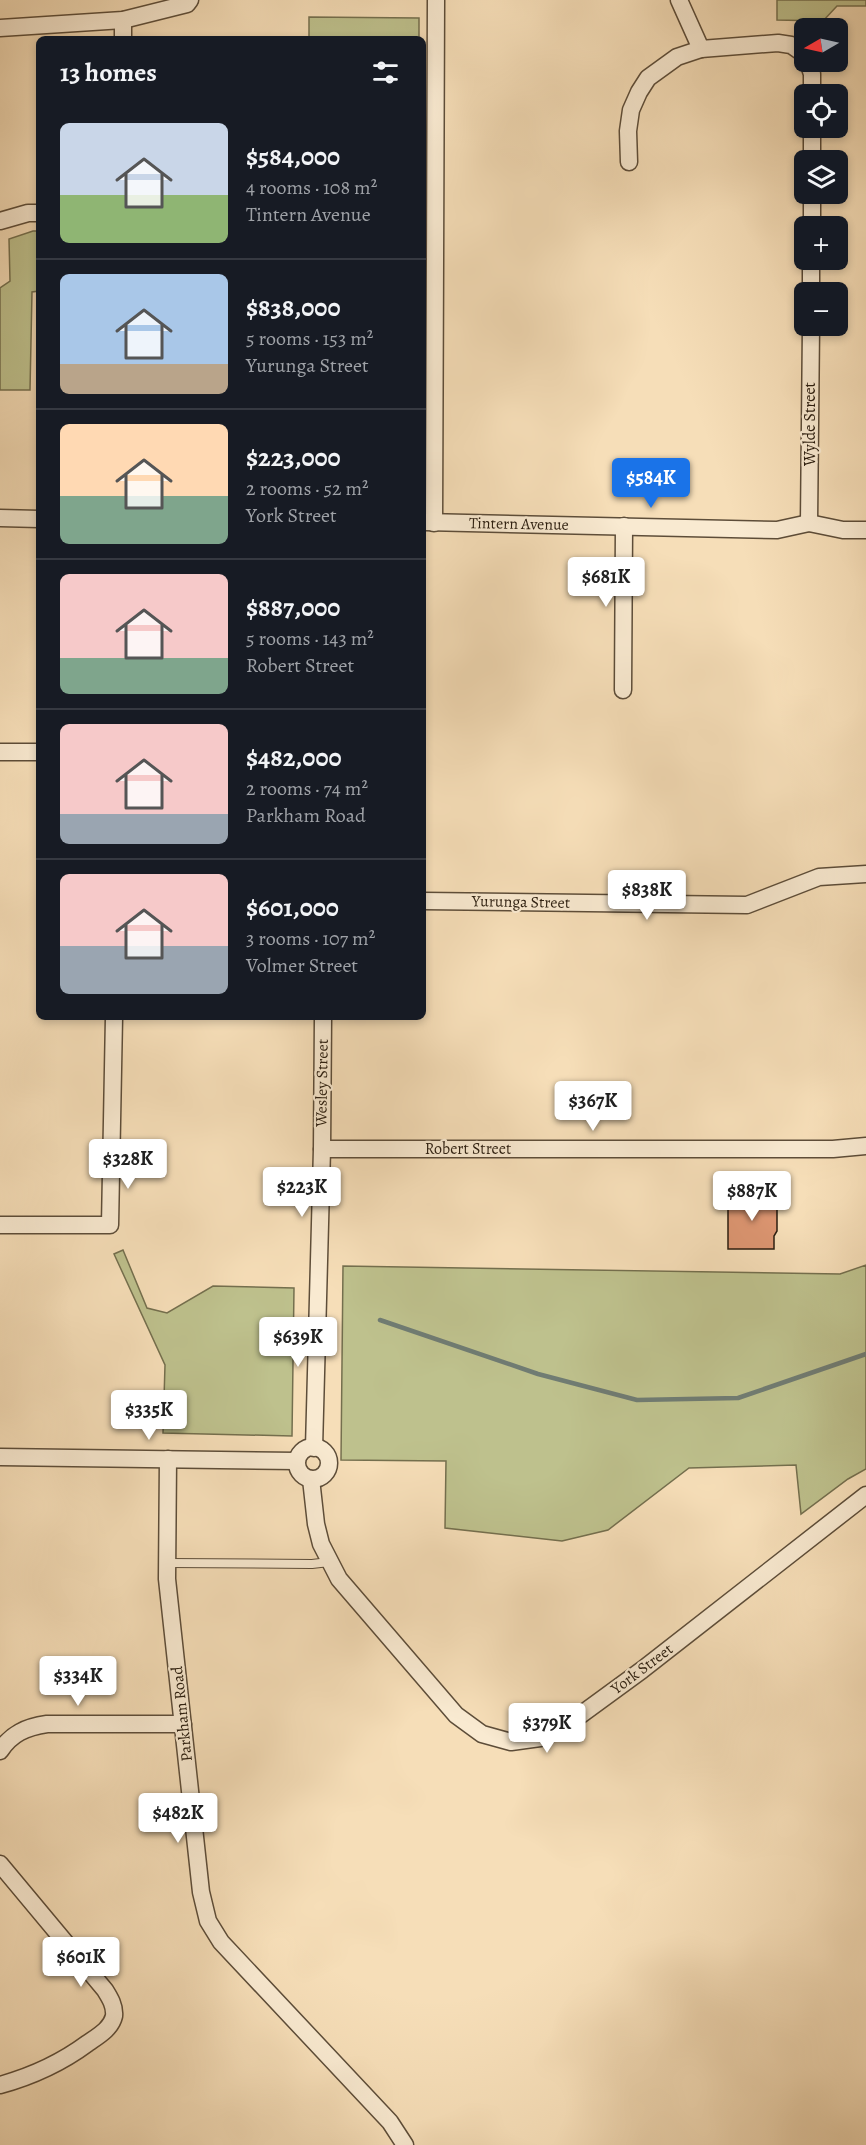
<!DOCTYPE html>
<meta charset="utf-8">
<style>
:root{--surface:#171b24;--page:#20242c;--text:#f1f3f6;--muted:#9ea1a6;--line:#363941;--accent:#1a73e8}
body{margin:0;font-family:Alegreya,serif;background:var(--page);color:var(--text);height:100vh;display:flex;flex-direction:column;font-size:22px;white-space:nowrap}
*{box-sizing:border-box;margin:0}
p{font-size:20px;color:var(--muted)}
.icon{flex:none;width:33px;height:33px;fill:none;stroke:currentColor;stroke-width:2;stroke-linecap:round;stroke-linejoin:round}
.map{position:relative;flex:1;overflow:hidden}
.side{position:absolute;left:36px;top:36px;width:390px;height:984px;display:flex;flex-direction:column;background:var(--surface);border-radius:9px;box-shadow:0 3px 9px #0003}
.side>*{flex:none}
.needle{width:39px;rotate:261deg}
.buttons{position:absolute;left:794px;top:18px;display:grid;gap:12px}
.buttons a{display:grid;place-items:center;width:54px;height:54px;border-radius:9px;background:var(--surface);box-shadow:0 3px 9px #0003;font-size:30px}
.price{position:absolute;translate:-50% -51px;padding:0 14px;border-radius:6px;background:#fff;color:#222;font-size:20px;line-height:39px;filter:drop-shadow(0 2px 3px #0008)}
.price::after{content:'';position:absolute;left:50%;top:36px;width:18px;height:14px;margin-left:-9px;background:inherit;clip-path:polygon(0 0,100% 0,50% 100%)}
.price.current{background:var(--accent);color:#fff}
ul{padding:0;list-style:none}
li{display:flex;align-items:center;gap:18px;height:150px;padding:0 24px}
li+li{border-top:2px solid var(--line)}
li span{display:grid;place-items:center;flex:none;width:168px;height:120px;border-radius:9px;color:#555}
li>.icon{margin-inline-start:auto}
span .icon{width:72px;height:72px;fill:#fffc;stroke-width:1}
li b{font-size:26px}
h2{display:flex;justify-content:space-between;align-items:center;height:72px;padding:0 24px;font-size:26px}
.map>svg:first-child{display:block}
.green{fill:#bec18d;stroke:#746f4e;stroke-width:1.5}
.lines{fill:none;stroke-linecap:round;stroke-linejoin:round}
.stream{stroke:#707c73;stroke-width:4.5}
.building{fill:#dd9672;stroke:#2a1d0f;stroke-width:1.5}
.lane-casing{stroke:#5d4d39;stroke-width:10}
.street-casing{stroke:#5d4d39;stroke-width:19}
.lane{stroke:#f9ead1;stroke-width:8}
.street{stroke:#f9ead1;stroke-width:16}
.labels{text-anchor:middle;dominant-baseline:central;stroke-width:4.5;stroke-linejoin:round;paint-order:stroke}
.street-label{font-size:16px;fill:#2a1d0f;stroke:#f9ead1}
</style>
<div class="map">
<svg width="866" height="2145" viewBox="0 0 866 2145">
<rect width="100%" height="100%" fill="#f6deb8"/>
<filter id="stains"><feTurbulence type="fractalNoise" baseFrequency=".00333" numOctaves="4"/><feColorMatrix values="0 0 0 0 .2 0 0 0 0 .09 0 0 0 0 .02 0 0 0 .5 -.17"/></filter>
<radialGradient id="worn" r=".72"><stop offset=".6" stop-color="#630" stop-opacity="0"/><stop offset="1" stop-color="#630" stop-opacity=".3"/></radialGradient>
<g class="green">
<polygon points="777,0 866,0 866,6 837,6 823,21 777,20"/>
<polygon points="309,17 419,18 419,39 309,39"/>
<polygon points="33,231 39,231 39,291 32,292 30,390 0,390 0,288 10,281 9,239"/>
<polygon points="123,1250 147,1308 167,1313 213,1286 294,1288 292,1436 163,1433 165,1365 114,1254"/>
<polygon points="866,1265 866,1469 848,1479 801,1514 796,1465 689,1468 608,1530 562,1541 445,1528 446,1461 341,1460 343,1266 840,1274"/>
</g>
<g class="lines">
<polyline class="stream" points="380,1320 538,1374 637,1400 738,1398 866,1354"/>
</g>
<polygon class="building" points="728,1195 777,1196 777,1231 774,1236 774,1249 728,1249"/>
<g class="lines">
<g class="lane-casing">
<polyline id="lane" points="167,1563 312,1564 329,1562"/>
</g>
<g class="street-casing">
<g id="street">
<polyline points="679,0 701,49"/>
<polyline points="0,28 123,20 187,4 190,0"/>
<polyline points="123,39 123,20"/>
<polyline points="808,62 812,74 812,94"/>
<polyline points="812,160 812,128"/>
<polyline points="629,162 628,131 631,110 639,92 648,78 677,57 701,49 778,43 791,45 804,54"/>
<polyline points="0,221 28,213 39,213"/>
<polyline points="812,226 812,194"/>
<polyline points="811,292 811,260"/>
<polyline points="0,518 39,519"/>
<polyline points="425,522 777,530 809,523 843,530 866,530"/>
<polyline points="434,523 436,0"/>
<polyline points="809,523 811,326"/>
<polyline points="623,690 624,526"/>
<polyline points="0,752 39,752"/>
<polyline points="423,901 747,905 819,877 866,874"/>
<polyline points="322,1149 833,1149 866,1146"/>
<polyline points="0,1225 110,1225 114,1017"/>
<circle cx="313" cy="1463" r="16"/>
<polyline points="314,1448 322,1149 323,1017"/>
<polyline points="0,1457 297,1461"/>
<polyline points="168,1459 167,1579 201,1892 208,1921 221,1942 390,2122 405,2145"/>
<polyline points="311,1479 316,1524 321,1544 339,1579 456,1715 482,1734 511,1742 540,1738 564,1727 642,1670 866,1495"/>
<path d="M0,1751C11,1734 26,1727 47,1724H183"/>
<path d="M0,1864L105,1990C110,1998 115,2006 114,2016C111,2029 98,2036 88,2043C61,2063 33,2076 0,2085"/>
</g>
</g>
<use href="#lane" class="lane"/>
<use href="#street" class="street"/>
</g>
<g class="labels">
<g class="street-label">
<text transform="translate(810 424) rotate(-90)">Wylde Street</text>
<text transform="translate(519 524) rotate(1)">Tintern Avenue</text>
<text transform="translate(521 902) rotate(1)">Yurunga Street</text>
<text transform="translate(322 1083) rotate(-89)">Wesley Street</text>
<text x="468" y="1149">Robert Street</text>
<text transform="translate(642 1669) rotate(-37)">York Street</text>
<text transform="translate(182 1714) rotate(-96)">Parkham Road</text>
</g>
</g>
<rect width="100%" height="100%" filter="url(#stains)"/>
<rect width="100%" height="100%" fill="url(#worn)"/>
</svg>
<div class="buttons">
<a><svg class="needle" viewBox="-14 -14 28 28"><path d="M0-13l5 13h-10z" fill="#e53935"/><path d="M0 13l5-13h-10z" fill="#9ea1a6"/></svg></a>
<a><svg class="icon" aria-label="locate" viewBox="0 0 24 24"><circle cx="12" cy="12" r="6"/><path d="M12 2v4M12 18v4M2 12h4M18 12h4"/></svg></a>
<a><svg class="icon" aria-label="layers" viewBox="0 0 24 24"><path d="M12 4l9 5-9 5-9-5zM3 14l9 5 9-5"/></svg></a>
<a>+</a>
<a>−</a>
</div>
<b class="price current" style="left:651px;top:509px">$584K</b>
<b class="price" style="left:606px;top:608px">$681K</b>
<b class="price" style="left:647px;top:921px">$838K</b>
<b class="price" style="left:593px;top:1132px">$367K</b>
<b class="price" style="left:128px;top:1190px">$328K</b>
<b class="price" style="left:302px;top:1218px">$223K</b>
<b class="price" style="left:752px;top:1222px">$887K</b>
<b class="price" style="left:298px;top:1368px">$639K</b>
<b class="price" style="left:149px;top:1441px">$335K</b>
<b class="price" style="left:78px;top:1707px">$334K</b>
<b class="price" style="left:547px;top:1754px">$379K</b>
<b class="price" style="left:178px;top:1844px">$482K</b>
<b class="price" style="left:81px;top:1988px">$601K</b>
<section class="side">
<h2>13 homes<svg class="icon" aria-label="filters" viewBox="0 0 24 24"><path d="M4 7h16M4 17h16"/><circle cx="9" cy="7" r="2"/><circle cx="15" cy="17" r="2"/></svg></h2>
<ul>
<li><span style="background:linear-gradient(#c9d6e8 60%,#8fb573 0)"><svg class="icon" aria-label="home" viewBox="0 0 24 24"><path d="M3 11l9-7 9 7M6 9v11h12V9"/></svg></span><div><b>$584,000</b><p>4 rooms · 108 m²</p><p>Tintern Avenue</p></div></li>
<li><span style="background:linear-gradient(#a9c7e8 75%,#b9a48a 0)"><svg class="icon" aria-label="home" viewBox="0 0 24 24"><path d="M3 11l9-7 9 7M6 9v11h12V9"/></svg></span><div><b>$838,000</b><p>5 rooms · 153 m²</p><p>Yurunga Street</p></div></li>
<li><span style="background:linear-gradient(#ffd9b3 60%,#7fa58c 0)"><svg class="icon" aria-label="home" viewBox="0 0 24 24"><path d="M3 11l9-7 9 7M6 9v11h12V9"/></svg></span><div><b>$223,000</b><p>2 rooms · 52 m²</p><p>York Street</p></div></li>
<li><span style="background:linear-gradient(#f6c9c9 70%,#7fa58c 0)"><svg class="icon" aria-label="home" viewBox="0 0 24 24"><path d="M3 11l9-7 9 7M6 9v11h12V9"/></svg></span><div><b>$887,000</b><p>5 rooms · 143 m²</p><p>Robert Street</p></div></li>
<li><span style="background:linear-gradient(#f6c9c9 75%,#9aa5b1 0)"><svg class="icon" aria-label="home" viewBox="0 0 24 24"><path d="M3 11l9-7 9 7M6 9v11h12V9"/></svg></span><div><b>$482,000</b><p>2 rooms · 74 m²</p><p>Parkham Road</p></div></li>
<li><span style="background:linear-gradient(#f6c9c9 60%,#9aa5b1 0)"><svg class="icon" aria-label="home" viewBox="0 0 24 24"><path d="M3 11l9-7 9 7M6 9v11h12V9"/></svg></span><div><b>$601,000</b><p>3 rooms · 107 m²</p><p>Volmer Street</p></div></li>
</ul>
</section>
</div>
